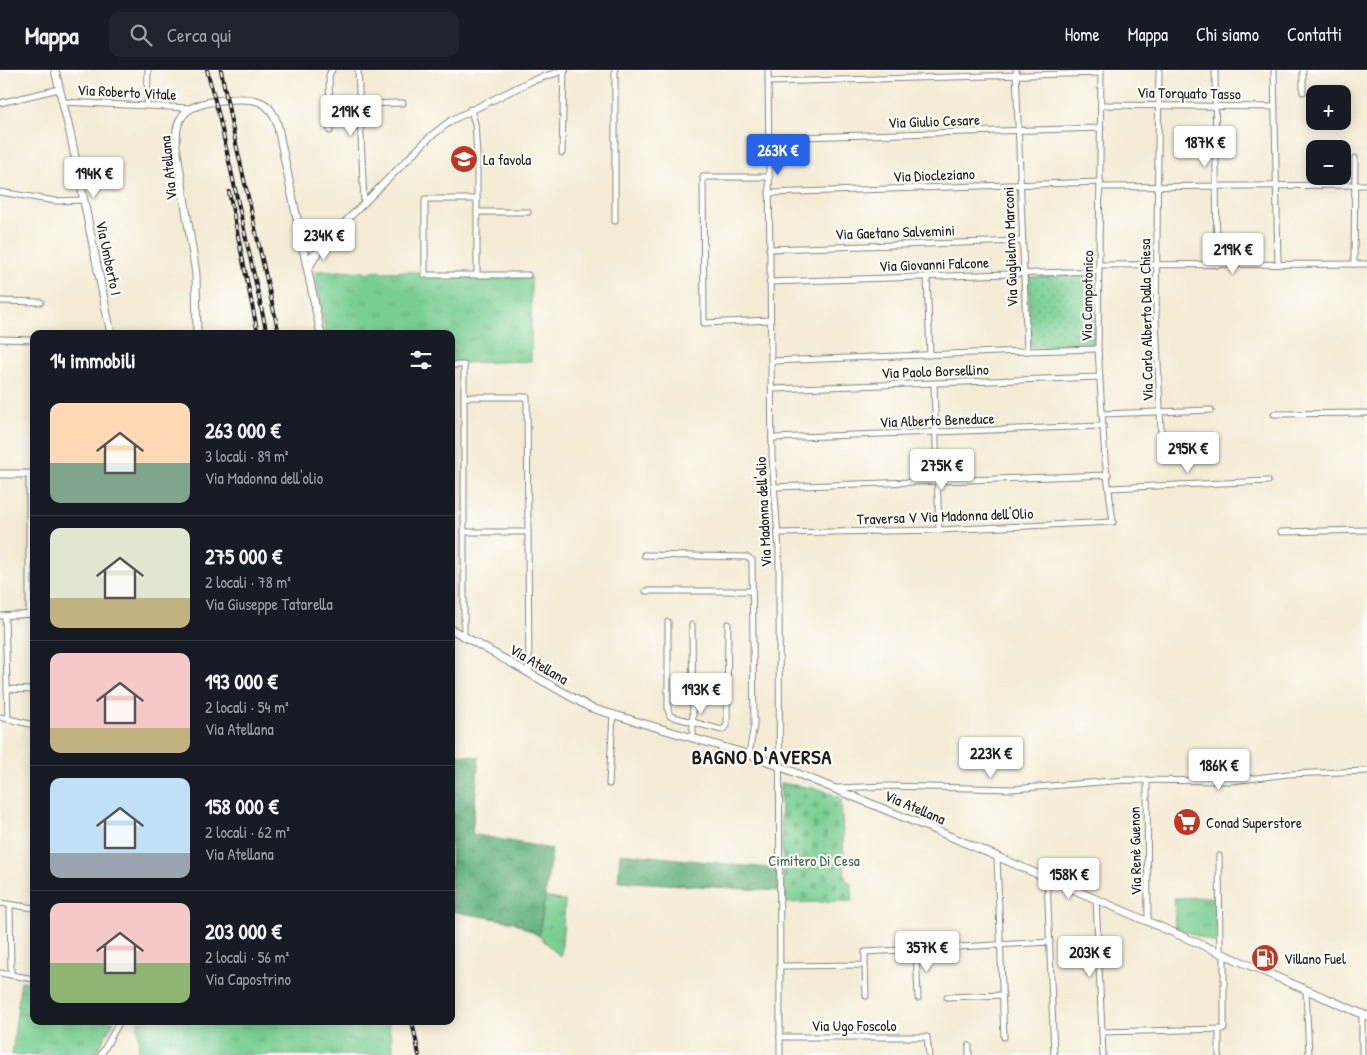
<!DOCTYPE html>
<html lang="it">
<meta charset="utf-8">
<style>
:root{--surface:#171b24;--page:#20242c;--text:#f1f3f6;--muted:#9ea1a6;--line:#363941;--accent:#2563eb}
body{margin:0;font-family:"Patrick Hand",sans-serif;background:var(--page);color:var(--text);height:100vh;display:flex;flex-direction:column;font-size:19px;white-space:nowrap}
*{box-sizing:border-box;margin:0}
p{font-size:16px;color:var(--muted)}
.icon{flex:none;width:28px;height:28px;fill:none;stroke:currentColor;stroke-width:2;stroke-linecap:round;stroke-linejoin:round}
.map{position:relative;flex:1;overflow:hidden}
.panel{position:absolute;left:30px;top:260px;width:425px;height:695px;display:flex;flex-direction:column;background:var(--surface);border-radius:10px;box-shadow:0 2px 12px #0003}
.panel>*{flex:none}
.tools{position:absolute;left:1306px;top:15px;display:grid;gap:10px}
.tools a{display:grid;place-items:center;width:45px;height:45px;border-radius:10px;background:var(--surface);box-shadow:0 2px 12px #0003;font-size:25px}
.price{position:absolute;translate:-50% -42px;padding:0 11px;border-radius:5px;background:#fff;color:#222;font-size:16px;line-height:32px;filter:drop-shadow(0 1px 2px #0008)}
.price::after{content:'';position:absolute;left:50%;top:30px;width:15px;height:11px;margin-left:-8px;background:inherit;clip-path:polygon(0 0,100% 0,50% 100%)}
.price.active{background:var(--accent);color:#fff}
ul{padding:0;list-style:none}
li{display:flex;align-items:center;gap:15px;height:125px;padding:0 20px}
li+li{border-top:1px solid var(--line)}
li span{display:grid;place-items:center;flex:none;width:140px;height:100px;border-radius:10px;color:#555}
li>.icon{margin-inline-start:auto}
span .icon{width:60px;height:60px;fill:#fffc;stroke-width:1}
li b{font-size:21px}
h2{display:flex;justify-content:space-between;align-items:center;height:60px;padding:0 20px;font-size:21px}
header{display:flex;align-items:center;gap:30px;box-sizing:border-box;height:70px;padding:0 25px;background:var(--surface);border-bottom:1px solid var(--line)}
header strong{font-size:24px}
nav{display:flex;gap:28px;margin-inline-start:auto;font-size:18px}
.search{width:350px;height:45px;background:var(--page);display:flex;align-items:center;gap:12px;box-sizing:border-box;padding:0 18px;border-radius:10px;color:var(--muted);font-size:19px}
.map>svg:first-child{display:block}
.grass{fill:url(#grass-tufts);stroke:#4a7557}
.forest{fill:url(#forest-crowns);stroke:#3f664c}
.cemetery{fill:url(#cemetery-stones);stroke:#4a7557}
.park{fill:url(#park-dots);stroke:#4a7557}
.lines{fill:none;stroke-linecap:round;stroke-linejoin:round}
.minor-casing{stroke:#888478;stroke-width:7}
.tertiary-casing{stroke:#888478;stroke-width:8}
.secondary-casing{stroke:#888478;stroke-width:9}
.minor{stroke:#fff;stroke-width:5}
.tertiary{stroke:#fff;stroke-width:6}
.secondary{stroke:#fff;stroke-width:7}
.rail-casing{stroke:#1c1c1c;stroke-width:4}
.rail{stroke:#fdfcf7;stroke-width:2;stroke-dasharray:5.5;stroke-linecap:butt}
.labels{text-anchor:middle;dominant-baseline:central;stroke-width:4.5;stroke-linejoin:round;paint-order:stroke}
.street-label{font-size:15px;fill:#1c1c1c;stroke:#fdfcf7}
.poi-label{font-size:15px;fill:#1c1c1c;stroke:#fdfcf7;text-anchor:start}
.park-label{font-size:15px;fill:#41634b;stroke:#fdfcf7}
.district-label{font-size:20px;font-weight:bold;letter-spacing:1px;fill:#1c1c1c;stroke:#fdfcf7}
</style>
<header>
<strong>Mappa</strong>
<div class="search"><svg class="icon" aria-label="search" viewBox="0 0 24 24"><circle cx="10" cy="10" r="6"/><path d="M15 15l6 6"/></svg>Cerca qui</div>
<nav><a>Home</a><a>Mappa</a><a>Chi siamo</a><a>Contatti</a></nav>
</header>
<div class="map">
<svg width="1367" height="985" viewBox="0 0 1367 985">
<defs>
<pattern id="grass-tufts" width="24" height="20" patternUnits="userSpaceOnUse" patternTransform="scale(1.25)"><rect width="24" height="20" fill="#78ce92"/><path d="M3 7l-1-3M5 7V3M7 7l1-3M15 17l-1-3M17 17v-4M19 17l1-3" fill="none" stroke="#67b07d"/></pattern>
<pattern id="forest-crowns" width="20" height="18" patternUnits="userSpaceOnUse" patternTransform="scale(1.25)"><rect width="20" height="18" fill="#62b17c"/><path d="M2 6a3 3 0 1 1 6 0M12 15a3 3 0 1 1 6 0" fill="none" stroke="#508f65"/></pattern>
<pattern id="cemetery-stones" width="16" height="16" patternUnits="userSpaceOnUse" patternTransform="scale(1.25)"><rect width="16" height="16" fill="#78ce92"/><path d="M2 7V4a2 2 0 0 1 4 0v3zM10 15v-3a2 2 0 0 1 4 0v3z" fill="#67b07d"/></pattern>
<pattern id="park-dots" width="8" height="8" patternUnits="userSpaceOnUse" patternTransform="scale(1.25)"><rect width="8" height="8" fill="#78ce92"/><path d="M2 2h.1M6 6h.1" fill="none" stroke="#67b07d" stroke-width="1.8" stroke-linecap="round"/></pattern>
</defs>
<rect width="100%" height="100%" fill="#fdfcf7"/>
<filter id="ink" filterUnits="userSpaceOnUse"><feTurbulence type="fractalNoise" baseFrequency=".02" numOctaves="2"/><feDisplacementMap in="SourceGraphic" scale="10" xChannelSelector="R" yChannelSelector="G"/><feConvolveMatrix kernelMatrix="1 2 1 2 8 2 1 2 1" color-interpolation-filters="sRGB"/></filter>
<filter id="wash" filterUnits="userSpaceOnUse"><feTurbulence type="fractalNoise" baseFrequency=".0096" numOctaves="4" result="noise"/><feDisplacementMap in="SourceGraphic" scale="20" xChannelSelector="R" yChannelSelector="G"/><feGaussianBlur stdDeviation="1.12" result="paint"/><feColorMatrix in="noise" values="0 0 0 0 0 0 0 0 0 0 0 0 0 0 0 0 0 1.4 0 .05"/><feComposite in="paint" operator="in"/></filter>
<g filter="url(#wash)">
<rect width="100%" height="100%" fill="#f3ebd4"/>
<g class="grass">
<polygon points="317,201 421,202 421,208 531,207 531,291 451,293 451,264 326,264 315,205"/>
<polygon points="545,827 565,831 561,887 539,866"/>
<polygon points="1215,827 1217,874 1175,857 1174,828"/>
<polygon points="21,911 34,913 34,951 114,951 95,985 12,985"/>
<polygon points="138,951 388,951 394,985 139,985"/>
</g>
<g class="forest">
<polygon points="451,684 479,687 472,764 552,779 539,866 514,852 451,841"/>
<polygon points="620,783 778,799 778,821 618,811"/>
</g>
<polygon class="cemetery" points="780,713 819,719 841,728 845,808 852,815 852,831 784,833"/>
<polygon class="park" points="1096,205 1094,276 1030,277 1028,207"/>
</g>
<g filter="url(#ink)">
<g class="lines">
<g class="minor-casing">
<g id="minor">
<polyline points="358,0 364,133"/>
<polyline points="615,0 615,151"/>
<polyline points="768,0 772,387 779,480 780,985"/>
<polyline points="1016,0 1027,281 1098,279"/>
<polyline points="1159,0 1156,248 1162,384"/>
<polyline points="1215,0 1217,195"/>
<polyline points="1274,0 1278,194"/>
<polyline points="768,12 1101,3"/>
<polyline points="1303,22 1303,0"/>
<polyline points="62,32 190,38"/>
<polyline points="0,33 59,19"/>
<polyline points="359,34 403,33"/>
<polyline points="147,35 148,0"/>
<polyline points="1102,35 1275,37"/>
<polyline points="470,39 475,53 477,85 477,205"/>
<polyline points="330,61 329,5 332,0"/>
<polyline points="768,68 1101,58"/>
<polyline points="562,83 564,0"/>
<polyline points="768,107 703,107 704,253 770,250"/>
<polyline points="1101,117 1367,115"/>
<polyline points="0,122 56,131 83,130"/>
<polyline points="769,123 1101,112"/>
<polyline points="477,129 425,129 425,205 528,205"/>
<polyline points="477,142 528,142"/>
<polyline points="769,179 1023,171"/>
<polyline points="1354,194 1355,88"/>
<polyline points="1099,195 1367,194"/>
<polyline points="927,207 930,285"/>
<polyline points="769,212 1099,201"/>
<polyline points="0,231 41,232"/>
<polyline points="0,269 34,270"/>
<polyline points="772,291 1027,281"/>
<polyline points="451,295 464,295 464,567"/>
<polyline points="934,314 939,460"/>
<polyline points="772,319 1100,307"/>
<polyline points="464,327 527,327 529,604"/>
<polyline points="1102,344 1211,340"/>
<polyline points="1274,344 1367,343"/>
<polyline points="772,368 1103,356"/>
<polyline points="775,417 1108,405"/>
<polyline points="1110,418 1268,411"/>
<polyline points="464,462 528,462"/>
<polyline points="1281,462 1367,460"/>
<polyline points="778,463 939,460 1113,452 1105,390 1098,279 1101,0"/>
<polyline points="644,485 747,487 752,490 754,655 749,684"/>
<polyline points="646,521 752,521"/>
<polyline points="29,544 29,404"/>
<polyline points="0,546 34,544"/>
<polyline points="5,546 8,649"/>
<polyline points="668,552 668,640 670,646 722,660 727,656 728,554"/>
<polyline points="692,555 693,667"/>
<polyline points="7,619 34,620"/>
<polyline points="0,647 34,655"/>
<polyline points="1147,710 1148,852"/>
<polyline points="609,714 613,645"/>
<polyline points="836,718 887,716 1012,719 1126,710 1232,711 1288,704 1367,701"/>
<polyline points="1219,786 1220,883"/>
<polyline points="997,787 1004,967"/>
<polyline points="1047,808 1054,985"/>
<polyline points="1096,829 1103,985"/>
<polyline points="0,833 34,838"/>
<polyline points="10,835 11,905"/>
<polyline points="916,879 918,928"/>
<polyline points="865,895 866,926"/>
<polyline points="781,896 865,895 865,882 1050,872"/>
<polyline points="0,903 34,909"/>
<polyline points="1306,920 1309,985"/>
<polyline points="947,927 1003,925"/>
<polyline points="1362,944 1362,985"/>
<polyline points="1102,962 1224,959 1224,885"/>
<polyline points="780,967 927,967 929,985"/>
<polyline points="969,976 969,985"/>
<polyline points="101,985 120,951"/>
<polyline points="1219,985 1219,959"/>
</g>
</g>
<g class="tertiary-casing">
<g id="tertiary">
<polyline points="301,170 317,176 323,174"/>
<polyline points="305,189 319,182 323,174 431,66 452,50 531,11 565,0"/>
<polyline points="308,200 317,184"/>
</g>
</g>
<g class="secondary-casing">
<g id="secondary">
<polyline points="55,0 71,67 111,264"/>
<path d="M197,264L196,204L176,76C176,64 176,52 185,43C196,30 250,24 264,34C271,38 274,46 277,53L321,264"/>
<polyline points="0,404 34,404"/>
<polyline points="451,559 591,638 757,687 947,765 1367,946"/>
</g>
</g>
<use href="#minor" class="minor"/>
<use href="#tertiary" class="tertiary"/>
<use href="#secondary" class="secondary"/>
<g class="rail-casing">
<g id="rail">
<polyline points="207,0 219,46 267,264"/>
<polyline points="221,0 232,56 279,264"/>
<polyline points="229,122 258,264"/>
<polyline points="412,951 419,985"/>
</g>
</g>
<use href="#rail" class="rail"/>
</g>
</g>
<defs>
<g id="school-disc" transform="scale(1.4375)"><circle r="9.5" fill="#c8321e" stroke="#fdfcf7"/><path d="M0-5L7-2L0 1L-7-2ZM-4 1L0 2.5L4 1V4Q0 6-4 4Z" fill="#fff"/></g>
<g id="supermarket-disc" transform="scale(1.4375)"><circle r="9.5" fill="#c8321e" stroke="#fdfcf7"/><path d="M-6-5.5h2.5l.6 2H6L4.5 2H-2.5L-4.4-4H-6ZM-1.5 3.2a1.3 1.3 0 1 0 .1 0ZM3 3.2a1.3 1.3 0 1 0 .1 0Z" fill="#fff"/></g>
<g id="fuel-disc" transform="scale(1.4375)"><circle r="9.5" fill="#c8321e" stroke="#fdfcf7"/><path d="M-5.5-6h7V0h2V4h1.3V-2.5L3-4.5l.8-.8L6-3V5H2.5V1h-1V6h-7ZM-4.2-4.7v3.2H.2V-4.7Z" fill="#fff"/></g>
</defs>
<g fill-rule="evenodd">
<use href="#school-disc" x="464" y="89"/>
<use href="#supermarket-disc" x="1187" y="752"/>
<use href="#fuel-disc" x="1265" y="888"/>
</g>
<g class="labels">
<g class="street-label">
<text transform="translate(127 22) rotate(3)">Via Roberto Vitale</text>
<text transform="translate(1189 23) rotate(1)">Via Torquato Tasso</text>
<text transform="translate(934 51) rotate(-2)">Via Giulio Cesare</text>
<text transform="translate(168 98) rotate(-96)">Via Atellana</text>
<text transform="translate(934 105) rotate(-2)">Via Diocleziano</text>
<text transform="translate(895 162) rotate(-2)">Via Gaetano Salvemini</text>
<text transform="translate(1010 177) rotate(-92)">Via Guglielmo Marconi</text>
<text transform="translate(109 188) rotate(78)">Via Umberto I</text>
<text transform="translate(934 194) rotate(-2)">Via Giovanni Falcone</text>
<text transform="translate(1087 226) rotate(-89)">Via Campotonico</text>
<text transform="translate(1146 250) rotate(-91)">Via Carlo Alberto Dalla Chiesa</text>
<text transform="translate(935 301) rotate(-2)">Via Paolo Borsellino</text>
<text transform="translate(937 350) rotate(-2)">Via Alberto Beneduce</text>
<text transform="translate(763 442) rotate(-93)">Via Madonna dell'olio</text>
<text transform="translate(945 446) rotate(-2)">Traversa V Via Madonna dell'Olio</text>
<text transform="translate(539 594) rotate(30)">Via Atellana</text>
<text transform="translate(915 737) rotate(23)">Via Atellana</text>
<text transform="translate(1135 781) rotate(-91)">Via Renè Guenon</text>
<text x="854" y="955">Via Ugo Foscolo</text>
</g>
<g class="poi-label">
<text x="483" y="89">La favola</text>
<text x="1206" y="752">Conad Superstore</text>
<text x="1284" y="888">Villano Fuel</text>
</g>
<g class="park-label">
<text x="814" y="790">Cimitero Di Cesa</text>
</g>
<g class="district-label">
<text x="762" y="686">BAGNO D'AVERSA</text>
</g>
</g>
</svg>
<div class="tools">
<a>+</a>
<a>−</a>
</div>
<b class="price" style="left:351px;top:67px">219K €</b>
<b class="price" style="left:1205px;top:98px">187K €</b>
<b class="price active" style="left:778px;top:106px">263K €</b>
<b class="price" style="left:94px;top:129px">194K €</b>
<b class="price" style="left:324px;top:191px">234K €</b>
<b class="price" style="left:1233px;top:205px">219K €</b>
<b class="price" style="left:1188px;top:404px">295K €</b>
<b class="price" style="left:942px;top:421px">275K €</b>
<b class="price" style="left:701px;top:645px">193K €</b>
<b class="price" style="left:991px;top:709px">223K €</b>
<b class="price" style="left:1219px;top:721px">186K €</b>
<b class="price" style="left:1069px;top:830px">158K €</b>
<b class="price" style="left:927px;top:903px">357K €</b>
<b class="price" style="left:1090px;top:908px">203K €</b>
<section class="panel">
<h2>14 immobili<svg class="icon" aria-label="filters" viewBox="0 0 24 24"><path d="M4 7h16M4 17h16"/><circle cx="9" cy="7" r="2"/><circle cx="15" cy="17" r="2"/></svg></h2>
<ul>
<li><span style="background:linear-gradient(#ffd9b3 60%,#7fa58c 0)"><svg class="icon" aria-label="home" viewBox="0 0 24 24"><path d="M3 11l9-7 9 7M6 9v11h12V9"/></svg></span><div><b>263 000 €</b><p>3 locali · 89 m²</p><p>Via Madonna dell'olio</p></div></li>
<li><span style="background:linear-gradient(#dfe7d0 70%,#c2b280 0)"><svg class="icon" aria-label="home" viewBox="0 0 24 24"><path d="M3 11l9-7 9 7M6 9v11h12V9"/></svg></span><div><b>275 000 €</b><p>2 locali · 78 m²</p><p>Via Giuseppe Tatarella</p></div></li>
<li><span style="background:linear-gradient(#f6c9c9 75%,#c2b280 0)"><svg class="icon" aria-label="home" viewBox="0 0 24 24"><path d="M3 11l9-7 9 7M6 9v11h12V9"/></svg></span><div><b>193 000 €</b><p>2 locali · 54 m²</p><p>Via Atellana</p></div></li>
<li><span style="background:linear-gradient(#bfe0f5 75%,#9aa5b1 0)"><svg class="icon" aria-label="home" viewBox="0 0 24 24"><path d="M3 11l9-7 9 7M6 9v11h12V9"/></svg></span><div><b>158 000 €</b><p>2 locali · 62 m²</p><p>Via Atellana</p></div></li>
<li><span style="background:linear-gradient(#f6c9c9 60%,#8fb573 0)"><svg class="icon" aria-label="home" viewBox="0 0 24 24"><path d="M3 11l9-7 9 7M6 9v11h12V9"/></svg></span><div><b>203 000 €</b><p>2 locali · 56 m²</p><p>Via Capostrino</p></div></li>
</ul>
</section>
</div>
